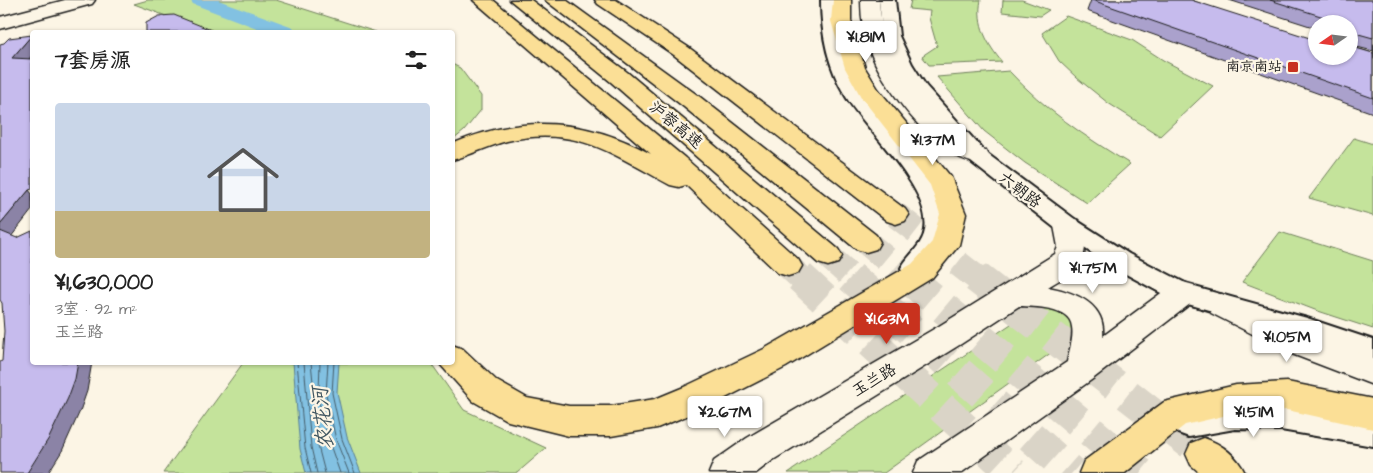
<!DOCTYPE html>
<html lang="zh">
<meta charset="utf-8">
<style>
:root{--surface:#fff;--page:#f2f2f2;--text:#222;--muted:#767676;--accent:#c8321e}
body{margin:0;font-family:"Architects Daughter","LXGW WenKai TC",sans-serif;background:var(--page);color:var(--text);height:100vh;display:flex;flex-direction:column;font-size:19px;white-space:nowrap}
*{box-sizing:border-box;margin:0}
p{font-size:16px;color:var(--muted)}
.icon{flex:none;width:28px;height:28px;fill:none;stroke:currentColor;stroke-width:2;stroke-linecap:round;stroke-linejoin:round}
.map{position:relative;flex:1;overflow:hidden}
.sheet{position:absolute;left:30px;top:30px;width:425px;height:335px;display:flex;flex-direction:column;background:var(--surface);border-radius:5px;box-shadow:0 1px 4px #0004}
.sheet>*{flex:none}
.needle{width:32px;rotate:256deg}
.tools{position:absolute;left:1308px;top:15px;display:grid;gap:10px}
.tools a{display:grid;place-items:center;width:50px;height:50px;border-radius:50%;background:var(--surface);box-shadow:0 1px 4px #0004;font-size:25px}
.price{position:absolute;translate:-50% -42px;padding:0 11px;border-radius:5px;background:#fff;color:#222;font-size:16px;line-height:32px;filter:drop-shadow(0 1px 2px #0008)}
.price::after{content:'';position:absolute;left:50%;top:30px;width:15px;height:11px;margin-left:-8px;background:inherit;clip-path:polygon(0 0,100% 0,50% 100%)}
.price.active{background:var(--accent);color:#fff}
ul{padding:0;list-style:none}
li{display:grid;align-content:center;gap:10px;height:265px;padding:0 25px}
li span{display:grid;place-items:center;height:155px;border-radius:5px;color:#555}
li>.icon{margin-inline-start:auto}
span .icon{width:90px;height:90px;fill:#fffc;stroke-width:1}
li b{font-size:21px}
h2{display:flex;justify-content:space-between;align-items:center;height:60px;padding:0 25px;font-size:21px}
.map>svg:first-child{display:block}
.green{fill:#c4e39b;stroke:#70805c}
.water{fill:#82c1e2;stroke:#597f93}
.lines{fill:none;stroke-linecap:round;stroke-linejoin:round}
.shore{stroke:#455e6b;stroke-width:1}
.river{fill:#82c1e2;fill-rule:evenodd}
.motorway-tunnel-far1{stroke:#dad4c7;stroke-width:26;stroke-dasharray:26 13;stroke-linecap:butt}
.motorway-tunnel{stroke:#dad4c7;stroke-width:32;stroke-dasharray:32 16;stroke-linecap:butt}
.tertiary-casing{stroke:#1c1c1c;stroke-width:4}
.secondary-casing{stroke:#1c1c1c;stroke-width:3}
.motorway-casing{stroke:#1c1c1c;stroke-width:3}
.tertiary{fill:#fcf5e5;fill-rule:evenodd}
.secondary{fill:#fcf5e5;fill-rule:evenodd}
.motorway{fill:#fbdf96;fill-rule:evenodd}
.secondary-bridge-casing{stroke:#1c1c1c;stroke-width:23;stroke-linecap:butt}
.secondary-bridge{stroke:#fcf5e5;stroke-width:21}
.wall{fill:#aaa1cc;stroke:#1c1c1c}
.shaded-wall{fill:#8b83a6;stroke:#1c1c1c}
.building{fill:#c6bbed;stroke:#1c1c1c}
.poi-dot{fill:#c8321e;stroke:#fcf5e5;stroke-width:2}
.labels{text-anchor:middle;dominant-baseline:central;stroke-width:4.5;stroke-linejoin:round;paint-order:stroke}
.far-poi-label{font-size:14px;fill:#1c1c1c;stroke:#fcf5e5;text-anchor:end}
.street-label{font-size:16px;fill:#1c1c1c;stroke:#fcf5e5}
.near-water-label{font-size:21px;font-style:italic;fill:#405661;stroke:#fcf5e5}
</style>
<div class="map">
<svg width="1373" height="473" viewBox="0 0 1373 473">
<rect width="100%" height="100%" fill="#fcf5e5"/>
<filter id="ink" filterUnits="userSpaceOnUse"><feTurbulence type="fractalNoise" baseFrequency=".02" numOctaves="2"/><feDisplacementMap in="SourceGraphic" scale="10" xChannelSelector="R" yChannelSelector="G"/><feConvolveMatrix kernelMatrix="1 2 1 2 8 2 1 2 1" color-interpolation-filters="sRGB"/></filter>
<g filter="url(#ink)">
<g class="green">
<polygon points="148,0 276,0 376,32 209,32 134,4"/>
<path d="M911,0H981C976,24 987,44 1002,62L929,65L922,56L937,46L929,18L930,11L909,9Z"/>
<polygon points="1003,0 1022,0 1049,10 1040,16 1002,12"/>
<polygon points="1066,16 1132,40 1163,60 1213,86 1160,136 1108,103 1077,78 1059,61 1042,33"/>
<polygon points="452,64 460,68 481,96 481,110 464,131 453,140"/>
<path d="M1009,71C1044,109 1085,137 1130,164L1087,203L1025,163L984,131L937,77Z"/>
<polygon points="1354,138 1373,144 1373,216 1309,198"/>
<polygon points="1280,232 1373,261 1373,329 1315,310 1242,282"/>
<polygon points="1038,306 1057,307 1075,321 1073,337 884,473 788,473"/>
<polygon points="243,363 431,363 464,410 546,448 517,473 163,473"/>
</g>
<polygon class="water" points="293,362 339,363 337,392 347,437 361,473 306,473 300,449"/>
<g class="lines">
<g class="shore">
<polyline points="297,362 305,448 311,473"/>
<polyline points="304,362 311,447 317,473"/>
<polyline points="311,362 314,392 316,394 314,397 318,446 325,473"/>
<polyline points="320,362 319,392 317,394 329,442 340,473"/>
<polyline points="328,362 326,394 336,440 349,473"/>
<polyline points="334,362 332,393 342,439 355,473"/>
</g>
<polygon class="river" points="190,0 218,0 293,27 296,32 267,32 193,4"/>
<g class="motorway-tunnel-far1">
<polyline points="896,215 977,278"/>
<polyline points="866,242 909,278"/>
<polyline points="828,256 853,278"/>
<polyline points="788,266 801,278"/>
</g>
<g class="motorway-tunnel">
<polyline points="800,277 1013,473"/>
<polyline points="851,277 1072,473"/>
<polyline points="907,277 1140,473"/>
<polyline points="976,277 1204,454"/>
</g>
<g class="tertiary-casing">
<g id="tertiary">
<path d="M821,0H837C838,30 844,58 858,85C880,128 950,178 949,228C948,240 939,252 932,262C924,273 918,278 904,274L901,268C908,255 923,245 925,230C932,188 865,130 845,95C828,67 821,33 821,0Z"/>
<polygon points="879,0 895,0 899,36 912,64 926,86 985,152 1076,220 1129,254 1191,286 1307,318 1373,340 1373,362 1302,337 1174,300 1111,266 1060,232 971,162 911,93 894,64 883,36"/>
<polygon points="1235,403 1281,404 1373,420 1373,446 1281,430 1235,429 1189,437 1178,433 1174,424 1178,415 1212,406"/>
</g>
</g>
<g class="secondary-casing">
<g id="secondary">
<polygon points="65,0 95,0 92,4 0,29 0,17"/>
<path d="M861,0H879C882,53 913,104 957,135C966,141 977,146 987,152L990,157L987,162C946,172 885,89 872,56C864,38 861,20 861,0Z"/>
<polygon points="1349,38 1373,45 1373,58 1349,51"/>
<path d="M1068,217L1078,220C1086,233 1089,254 1077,267C1070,275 1057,281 1048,287C1074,292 1106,303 1103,336L1172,285L1183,282L1194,285L1198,293L1194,301L1094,378L961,473H913L918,461L1067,362C1069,351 1074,338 1072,327C1070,306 1034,307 1019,306L961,344L773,460L756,473H709L714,461L747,438L939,326L1055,254L1058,247L1054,226L1058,220Z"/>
<polygon points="1222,294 1314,336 1373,358 1373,385 1292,354 1211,313 1207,305 1211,297"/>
</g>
</g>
<g class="motorway-casing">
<g id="motorway">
<path d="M473,0H493L685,158L798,259L802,266L798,273L788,276L778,273L686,185L679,187L670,185C613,154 576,125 507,141C488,146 471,155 452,160V144C522,114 585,118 651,154Z"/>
<polygon points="510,0 531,0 627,72 838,249 842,256 838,263 828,266 818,263 611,82"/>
<polygon points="545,0 566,0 700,97 876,235 880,242 876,249 866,252 856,249 684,107"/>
<polygon points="595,0 616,0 688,47 905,209 909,215 905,221 896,224 887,221 674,55 598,4"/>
<polygon points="833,0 851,0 851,21 865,68 878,89 951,177 966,214 959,245 932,278 786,367 708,407 657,428 611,436 569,436 508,421 473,401 438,362 452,362 452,345 463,349 497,381 527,398 569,406 611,406 655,399 684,387 764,349 912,264 932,242 940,214 930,185 861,97 845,68 831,21"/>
<polygon points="1287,382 1373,399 1373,429 1287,410 1236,413 1185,425 1125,473 1079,473 1084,461 1164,402 1236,385"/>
<path d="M1204,438C1222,444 1237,456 1245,473H1200L1191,465L1186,454L1191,443Z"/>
</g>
</g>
<use href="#tertiary" class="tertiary"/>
<use href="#secondary" class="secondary"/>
<use href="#motorway" class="motorway"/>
<g class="secondary-bridge-casing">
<g id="secondary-bridge">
<polyline points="1190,0 1236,15"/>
<polyline points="1220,3 1316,34"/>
</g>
</g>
<use href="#secondary-bridge" class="secondary-bridge"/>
</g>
<polygon class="wall" points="1091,0 1191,0 1349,56 1349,24 1316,24 1316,28 1229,0 1373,0 1373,51 1353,46 1352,47 1373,53 1373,113 1087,11"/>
<g class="shaded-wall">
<polygon points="32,35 32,55 21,70 12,58"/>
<polygon points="29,190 32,194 32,210 7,242 0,234 0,225"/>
<polygon points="78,362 92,362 87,391 80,411 62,451 48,473 27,473"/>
</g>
<g class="building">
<polygon points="1092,0 1191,0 1316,40 1316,56 1349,56 1349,46 1373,53 1373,98"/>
<polygon points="1270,0 1373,0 1373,38 1355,33 1355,43 1349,43 1349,24 1332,24 1327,18"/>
<polygon points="174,15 216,32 146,32 146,23 159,16"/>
<polygon points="32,35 12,58 32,59 32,189 29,190 0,225 0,44 4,43 9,38"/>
<polygon points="0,231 17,238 32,231 32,362 78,362 75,379 68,398 49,438 27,473 0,473 0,362 2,361 4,331 2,303 0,300"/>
</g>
</g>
<rect class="poi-dot" x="1287" y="61" width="12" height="12" rx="2.5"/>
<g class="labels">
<g class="far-poi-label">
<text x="1282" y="67">南京南站</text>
</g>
<g class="street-label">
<text transform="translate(676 125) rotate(40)">沪蓉高速</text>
<text transform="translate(1020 190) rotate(37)">六朝路</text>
<text transform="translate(874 380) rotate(-31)">玉兰路</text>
</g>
<g class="near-water-label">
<text transform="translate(323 418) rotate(-96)">农花河</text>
</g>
</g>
</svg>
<div class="tools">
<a><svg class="needle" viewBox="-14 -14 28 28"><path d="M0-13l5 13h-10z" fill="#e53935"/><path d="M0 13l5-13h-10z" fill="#767676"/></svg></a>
</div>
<b class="price" style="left:866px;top:63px">¥1.81M</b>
<b class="price" style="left:933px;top:166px">¥1.37M</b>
<b class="price" style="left:1093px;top:294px">¥1.75M</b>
<b class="price active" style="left:887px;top:345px">¥1.63M</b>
<b class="price" style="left:1287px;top:363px">¥1.05M</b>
<b class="price" style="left:725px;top:438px">¥2.67M</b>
<b class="price" style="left:1254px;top:438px">¥1.51M</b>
<section class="sheet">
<h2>7套房源<svg class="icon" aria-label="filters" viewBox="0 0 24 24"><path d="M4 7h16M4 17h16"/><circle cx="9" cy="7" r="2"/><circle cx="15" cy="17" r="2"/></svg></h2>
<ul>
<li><span style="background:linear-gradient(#c9d6e8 70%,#c2b280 0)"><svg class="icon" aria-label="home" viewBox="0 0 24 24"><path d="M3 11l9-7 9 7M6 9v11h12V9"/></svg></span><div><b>¥1,630,000</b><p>3室 · 92 m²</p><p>玉兰路</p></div></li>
</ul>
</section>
</div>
